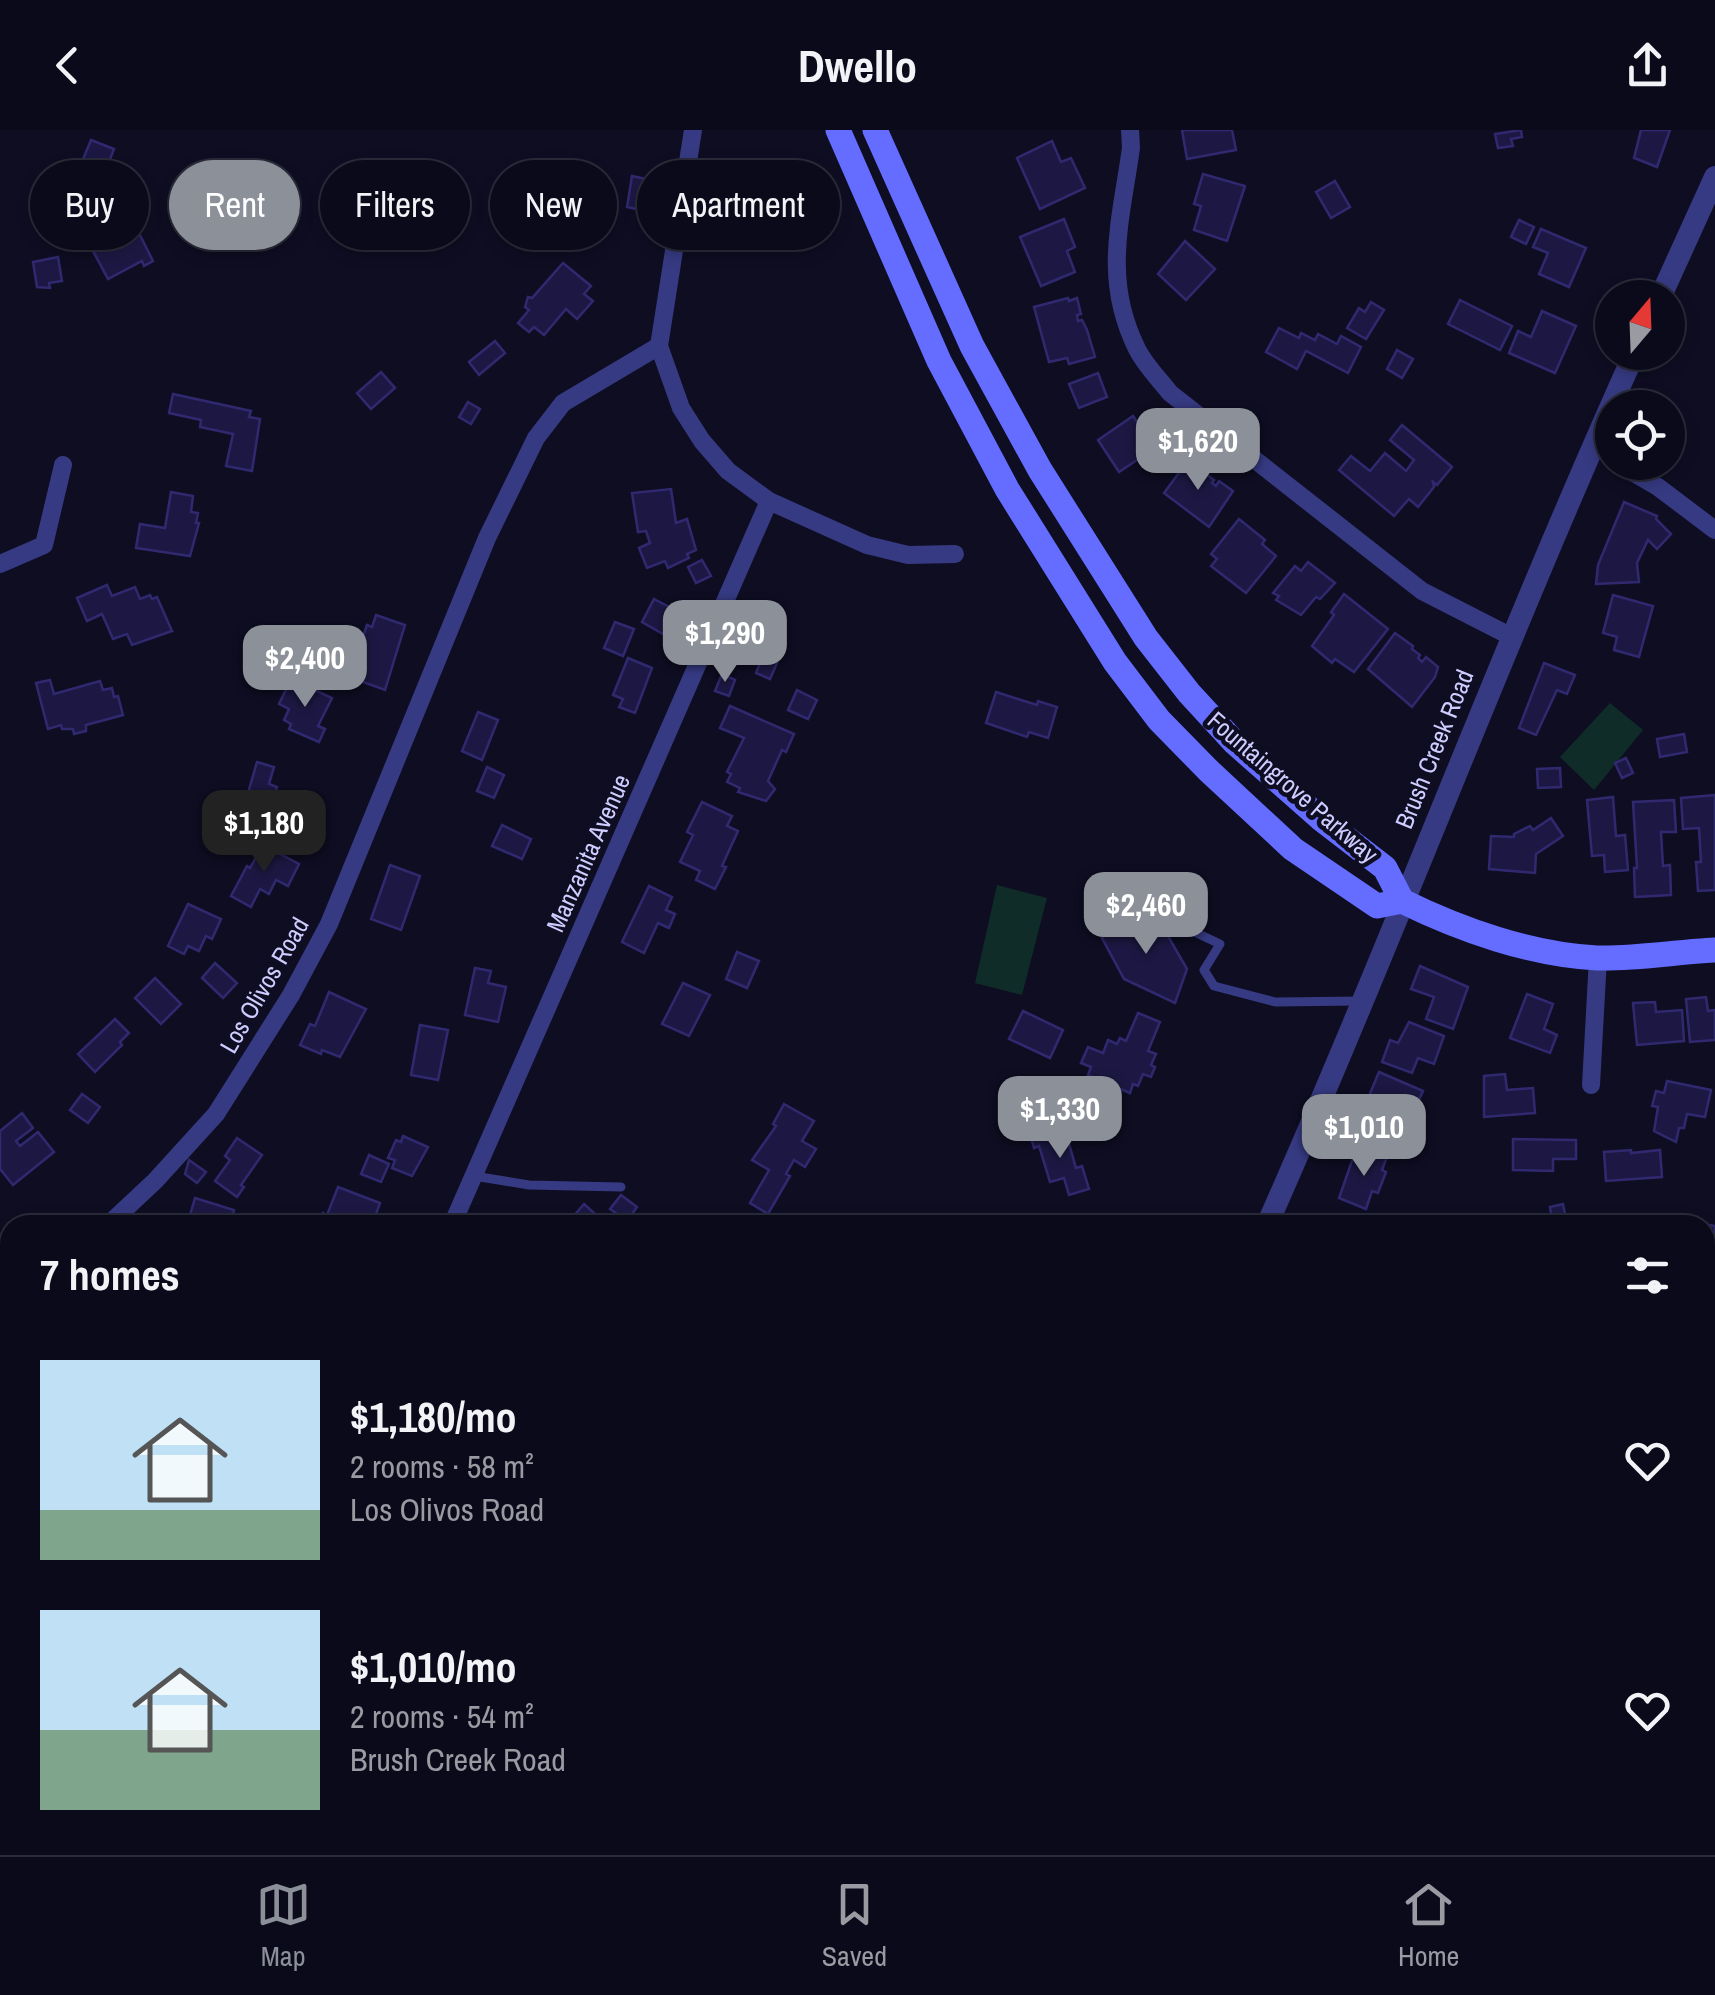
<!DOCTYPE html>
<meta charset="utf-8">
<style>
:root{--surface:#0a0a1a;--page:#131323;--text:#f1f3f6;--muted:#999aa2;--line:#2a2b39;--accent:#8c9099}
body{margin:0;font-family:"Archivo Narrow",sans-serif;background:var(--page);color:var(--text);height:100vh;display:flex;flex-direction:column;font-size:38px;white-space:nowrap}
*{box-sizing:border-box;margin:0}
p{font-size:32px;color:var(--muted)}
.icon{flex:none;width:55px;height:55px;fill:none;stroke:currentColor;stroke-width:2;stroke-linecap:round;stroke-linejoin:round}
.map{position:relative;flex:1;overflow:hidden}
.panel{position:absolute;left:0px;top:1085px;width:1715px;height:640px;display:flex;flex-direction:column;background:var(--surface);border-radius:30px 30px 0 0;box-shadow:0 5px 15px #0003,0 0 0 2px var(--line)}
.panel>*{flex:none}
.hud{position:absolute;left:30px;top:30px;width:1000px;height:90px;display:flex;gap:20px}
.needle{width:65px;rotate:19deg}
.fabs{position:absolute;left:1595px;top:150px;display:grid;gap:20px}
.fabs a{display:grid;place-items:center;width:90px;height:90px;border-radius:50%;background:var(--surface);box-shadow:0 5px 15px #0003,0 0 0 2px var(--line);font-size:50px}
.price{position:absolute;translate:-50% -85px;padding:0 22px;border-radius:20px;background:var(--accent);color:#fff;font-size:32px;line-height:65px;filter:drop-shadow(0 2px 5px #0008)}
.price::after{content:'';position:absolute;left:50%;top:60px;width:30px;height:22px;margin-left:-15px;background:inherit;clip-path:polygon(0 0,100% 0,50% 100%)}
.price.selected{background:#222;color:#fff}
ul{padding:0;list-style:none}
li{display:flex;align-items:center;gap:30px;height:250px;padding:0 40px}
li span{display:grid;place-items:center;flex:none;width:280px;height:200px;border-radius:0px;color:#555}
li>.icon{margin-inline-start:auto}
span .icon{width:120px;height:120px;fill:#fffc;stroke-width:1}
li b{font-size:42px}
h2{display:flex;justify-content:space-between;align-items:center;height:120px;padding:0 40px;font-size:42px}
.pill{padding:0 35px;border-radius:45px;background:var(--surface);box-shadow:0 5px 15px #0003,0 0 0 2px var(--line);font-size:35px;line-height:90px}
.pill.selected{background:var(--accent);color:#fff}
header{display:flex;justify-content:space-between;align-items:center;height:130px;padding:0 40px;background:var(--surface);font-size:45px;font-weight:700}
.menu{display:flex;justify-content:space-around;align-items:center;height:140px;border-top:2px solid var(--line);background:var(--surface);font-size:28px;color:var(--muted)}
.menu a{display:grid;justify-items:center;gap:5px}
.menu .selected{color:var(--accent)}
.map>svg:first-child{display:block}
.green{fill:#0f2c28}
.building{fill:#1d1843;stroke:#312970;stroke-width:2.5}
.lines{fill:none;stroke-linecap:round;stroke-linejoin:round}
.service{stroke:#363a82;stroke-width:9}
.minor{stroke:#363a82;stroke-width:18}
.tertiary{stroke:#363a82;stroke-width:22}
.secondary{stroke:#646dff;stroke-width:25}
.labels{text-anchor:middle;dominant-baseline:central;stroke-width:9;stroke-linejoin:round;paint-order:stroke}
.street-label{font-size:25px;fill:#cfcdff;stroke:#0e0d22}
</style>
<header><svg class="icon" aria-label="back" viewBox="0 0 24 24"><path d="M15 5l-7 7 7 7"/></svg>Dwello<svg class="icon" aria-label="share" viewBox="0 0 24 24"><path d="M12 15V3M7 8l5-5 5 5M5 13v7h14v-7"/></svg></header>
<div class="map">
<svg width="1715" height="1725" viewBox="0 0 1715 1725">
<rect width="100%" height="100%" fill="#0e0d22"/>
<g class="green">
<polygon points="1610,573 1643,600 1594,660 1560,627"/>
<polygon points="997,755 1047,768 1022,865 975,853"/>
</g>
<g class="building">
<polygon points="1182,0 1232,0 1236,20 1187,29"/>
<polygon points="1521,0 1522,7 1511,9 1513,16 1498,18 1495,4"/>
<polygon points="1641,0 1670,0 1657,37 1634,28"/>
<polygon points="91,10 114,19 99,58 75,48"/>
<polygon points="1052,11 1061,32 1071,28 1085,58 1040,79 1017,28"/>
<polygon points="1203,44 1245,56 1227,111 1194,100 1201,76 1194,74"/>
<polygon points="632,46 646,49 641,80 627,77"/>
<polygon points="1335,51 1350,77 1331,88 1316,62"/>
<polygon points="1064,89 1075,117 1067,121 1075,142 1041,156 1020,107"/>
<polygon points="1519,90 1534,97 1526,114 1511,107"/>
<polygon points="136,97 153,131 144,136 142,131 108,149 93,121"/>
<polygon points="1541,99 1586,118 1569,157 1539,144 1548,123 1533,117"/>
<polygon points="1185,111 1215,139 1186,170 1158,144"/>
<polygon points="58,127 62,151 49,153 50,158 37,157 33,132"/>
<polygon points="563,133 591,156 584,164 593,171 577,189 566,179 544,205 534,197 529,202 518,193 529,180 525,177 528,167 532,168"/>
<polygon points="1068,168 1069,171 1077,168 1081,184 1077,185 1078,191 1082,190 1087,200 1095,227 1069,234 1067,228 1049,232 1034,177"/>
<polygon points="1460,170 1512,196 1500,220 1448,194"/>
<polygon points="1371,172 1384,180 1366,209 1347,198 1359,178 1365,182"/>
<polygon points="1542,181 1576,196 1555,243 1509,223 1518,201 1531,207"/>
<polygon points="1279,198 1299,208 1301,203 1315,210 1318,204 1337,214 1341,206 1361,217 1348,243 1306,221 1297,239 1266,222"/>
<polygon points="495,211 505,223 479,245 469,232"/>
<polygon points="1397,220 1413,229 1402,248 1387,239"/>
<polygon points="381,242 395,258 371,279 357,263"/>
<polygon points="1098,243 1107,267 1079,278 1069,254"/>
<polygon points="173,264 251,281 249,287 260,289 252,341 226,336 233,304 200,297 201,290 169,283"/>
<polygon points="468,272 480,279 471,294 459,287"/>
<polygon points="1133,286 1155,318 1119,342 1098,310"/>
<polygon points="1402,295 1452,337 1437,355 1433,352 1434,357 1418,377 1409,369 1394,386 1339,340 1351,326 1370,341 1385,323 1406,341 1414,330 1390,310"/>
<polygon points="1190,328 1208,341 1206,344 1214,350 1212,353 1216,356 1219,351 1233,361 1209,397 1164,363"/>
<polygon points="671,359 676,393 687,389 696,420 687,424 689,428 668,438 665,431 647,438 639,418 650,413 646,401 638,402 632,363"/>
<polygon points="171,362 193,366 191,382 198,383 196,393 199,393 190,426 136,418 140,394 165,398"/>
<polygon points="1624,372 1657,386 1656,389 1671,404 1657,419 1648,410 1637,433 1639,452 1596,454 1598,435"/>
<polygon points="1239,389 1265,410 1262,414 1276,426 1246,463 1211,436 1217,429 1211,424"/>
<polygon points="702,430 711,446 696,453 688,437"/>
<polygon points="1308,432 1335,453 1320,469 1316,467 1301,485 1276,470 1279,466 1273,463 1295,436 1301,441"/>
<polygon points="107,455 112,466 135,457 140,469 150,465 152,469 157,467 172,501 132,515 127,504 113,509 102,484 87,491 77,468"/>
<polygon points="1344,464 1388,499 1354,542 1335,529 1332,533 1312,516 1334,485 1331,482"/>
<polygon points="1613,465 1653,476 1639,527 1614,520 1617,507 1603,503"/>
<polygon points="654,469 675,480 663,504 642,492"/>
<polygon points="376,485 405,495 385,560 349,547 367,495 372,497"/>
<polygon points="615,492 634,499 623,526 604,518"/>
<polygon points="752,494 777,506 768,530 777,533 770,549 756,543 762,528 748,523 752,512 746,510"/>
<polygon points="1395,503 1413,516 1412,519 1420,525 1418,528 1422,532 1426,527 1438,537 1435,547 1412,577 1368,539"/>
<polygon points="628,528 652,538 635,583 619,577 623,569 613,565"/>
<polygon points="1544,533 1575,545 1567,564 1557,560 1536,605 1519,598"/>
<polygon points="722,544 735,550 729,566 715,561"/>
<polygon points="291,549 332,568 318,596 325,599 319,612 289,599 291,594 284,590 289,579 279,574"/>
<polygon points="50,550 54,564 100,551 103,560 112,558 114,567 118,566 123,585 86,595 86,601 74,604 73,599 62,599 61,595 48,599 36,553"/>
<polygon points="797,560 817,570 808,589 788,580"/>
<polygon points="996,562 1037,575 1038,571 1057,577 1048,608 1029,602 1027,607 986,593"/>
<polygon points="730,576 794,604 786,622 782,620 768,651 775,659 766,671 738,662 740,658 727,652 731,644 727,642 744,608 720,598"/>
<polygon points="478,582 498,590 482,630 462,621"/>
<polygon points="1684,604 1687,622 1660,627 1657,609"/>
<polygon points="1626,628 1633,643 1622,648 1615,633"/>
<polygon points="257,632 274,637 269,654 277,657 266,693 250,688 252,682 243,680"/>
<polygon points="487,637 504,645 494,668 477,661"/>
<polygon points="1560,638 1561,657 1538,658 1537,639"/>
<polygon points="1715,665 1715,760 1698,761 1696,732 1701,732 1699,698 1683,699 1681,668"/>
<polygon points="1613,667 1616,706 1625,705 1628,740 1605,742 1604,725 1592,726 1587,670"/>
<polygon points="1674,670 1676,702 1661,702 1663,736 1670,735 1671,765 1635,767 1634,738 1637,738 1633,672"/>
<polygon points="702,672 732,686 727,696 738,701 722,736 726,737 715,759 696,750 700,741 680,732 693,705 687,702"/>
<polygon points="280,683 300,688 294,709 274,704"/>
<polygon points="1551,688 1563,706 1536,724 1535,743 1489,739 1491,706 1514,707 1514,704 1530,696 1533,700"/>
<polygon points="502,695 531,709 522,729 492,716"/>
<polygon points="263,715 299,734 288,756 276,750 269,764 260,759 251,777 231,766 247,736 250,738"/>
<polygon points="390,735 420,746 401,800 371,789"/>
<polygon points="649,756 672,767 666,780 675,784 669,798 658,793 644,823 622,812"/>
<polygon points="188,774 221,789 212,809 206,806 199,821 188,816 184,824 168,816"/>
<polygon points="1113,789 1161,794 1187,839 1175,873 1124,849 1102,808"/>
<polygon points="737,822 759,831 747,858 726,849"/>
<polygon points="215,833 237,853 223,868 202,848"/>
<polygon points="1420,836 1468,857 1453,899 1426,889 1434,867 1411,859"/>
<polygon points="475,838 491,841 488,853 506,857 498,892 465,885"/>
<polygon points="155,848 181,874 161,894 135,868"/>
<polygon points="683,853 710,865 689,906 662,894"/>
<polygon points="329,862 366,879 340,927 322,920 321,924 300,915 310,894 315,896"/>
<polygon points="1527,864 1553,874 1544,899 1557,905 1550,923 1510,908"/>
<polygon points="1706,867 1708,881 1715,880 1715,910 1690,912 1686,869"/>
<polygon points="1655,872 1656,882 1682,880 1684,911 1637,915 1633,873"/>
<polygon points="1023,881 1063,900 1050,928 1009,909"/>
<polygon points="1138,883 1160,892 1148,921 1156,924 1151,935 1155,937 1151,947 1143,944 1138,956 1133,954 1130,963 1088,945 1091,937 1081,933 1088,917 1103,923 1108,910 1117,914 1120,908 1126,911"/>
<polygon points="115,889 129,903 120,912 122,915 95,942 78,924"/>
<polygon points="1409,892 1444,906 1434,934 1418,928 1412,943 1382,932 1390,910 1398,913"/>
<polygon points="420,895 448,900 438,950 411,945"/>
<polygon points="1379,942 1423,961 1415,979 1402,974 1397,987 1366,973"/>
<polygon points="1505,944 1507,960 1533,958 1535,983 1484,987 1484,946"/>
<polygon points="1667,951 1711,960 1705,987 1687,984 1684,998 1679,998 1676,1012 1654,1001 1658,977 1652,976 1656,961 1664,963"/>
<polygon points="82,964 100,977 88,993 70,980"/>
<polygon points="784,974 814,991 802,1011 816,1019 805,1037 794,1030 786,1044 790,1046 768,1084 750,1073 769,1040 752,1030 776,996 773,994"/>
<polygon points="22,983 33,998 16,1011 20,1016 38,1002 54,1022 13,1055 0,1039 0,1001"/>
<polygon points="1052,997 1056,1011 1067,1007 1076,1038 1082,1036 1089,1059 1069,1065 1064,1048 1050,1052 1039,1016 1034,1018 1030,1004"/>
<polygon points="403,1006 428,1017 412,1046 392,1038 395,1030 388,1028 396,1010 401,1012"/>
<polygon points="237,1008 262,1025 241,1055 244,1057 237,1067 215,1051 230,1030 225,1026"/>
<polygon points="1513,1009 1576,1010 1576,1029 1553,1029 1553,1041 1513,1040"/>
<polygon points="1631,1020 1631,1023 1660,1020 1662,1047 1606,1051 1604,1022"/>
<polygon points="1378,1021 1388,1024 1382,1040 1386,1042 1378,1063 1372,1061 1366,1079 1339,1068 1355,1022 1375,1029"/>
<polygon points="369,1025 389,1034 381,1052 361,1044"/>
<polygon points="189,1030 206,1042 197,1053 185,1044"/>
<polygon points="338,1057 380,1073 372,1095 319,1095 323,1083 327,1085"/>
<polygon points="621,1065 637,1077 627,1091 610,1079"/>
<polygon points="195,1068 234,1080 230,1095 187,1095"/>
<polygon points="584,1074 604,1092 601,1095 566,1095"/>
<polygon points="1563,1074 1566,1089 1552,1091 1550,1077"/>
<polygon points="1703,1094 1715,1096 1715,1123 1705,1121"/>
<polygon points="1705,1230 1715,1230 1715,1259 1705,1260"/>
<polygon points="10,1235 10,1265 2,1273 0,1248"/>
<polygon points="10,1386 10,1418 8,1421 0,1416 0,1390"/>
<polygon points="1713,1390 1715,1391 1715,1423 1705,1420"/>
<polygon points="1705,1449 1715,1453 1711,1476 1705,1474"/>
<polygon points="0,1698 10,1703 10,1715 37,1715 32,1725 0,1723"/>
<polygon points="1712,1700 1715,1701 1715,1725 1705,1725"/>
<polygon points="1502,1715 1532,1715 1542,1719 1540,1725 1498,1725"/>
<polygon points="1562,1715 1582,1716 1580,1722 1589,1725 1558,1725"/>
</g>
<g class="lines">
<g class="service">
<polyline points="1133,773 1220,814 1204,840 1214,856 1275,872 1361,871"/>
<polyline points="474,1046 529,1055 621,1057"/>
</g>
<g class="minor">
<polyline points="693,0 659,216 681,278 702,311 728,341 769,371 867,415 908,425 955,424"/>
<path d="M1130,0L1131,18C1121,90 1102,149 1137,219C1145,235 1159,249 1170,263L1422,461L1510,506"/>
<polyline points="1615,332 1658,357 1715,400"/>
<polyline points="0,434 44,415 63,335"/>
<polyline points="1591,955 1598,828"/>
<polyline points="108,1095 155,1051 216,984 291,865 329,794 487,408 536,308 563,273 659,216"/>
<polyline points="452,1095 769,371"/>
<polyline points="1705,1180 1715,1181"/>
<polyline points="0,1186 10,1178"/>
<polyline points="1705,1602 1715,1573"/>
<polyline points="175,1725 180,1715"/>
<polyline points="1662,1725 1666,1715"/>
</g>
<g class="tertiary">
<polyline points="1660,168 1715,47"/>
<path d="M1267,1095C1395,806 1505,510 1635,222"/>
<polyline points="981,1725 986,1715"/>
</g>
<g class="secondary">
<polyline points="838,0 939,231 1007,359 1115,532 1159,590 1208,640 1293,719 1377,776 1402,771"/>
<polyline points="875,0 972,216 1040,340 1146,508 1189,563 1235,613 1320,688 1385,738 1402,771"/>
<path d="M1402,771C1461,800 1532,825 1597,828C1636,829 1676,822 1715,820"/>
</g>
</g>
<g class="labels">
<g class="street-label">
<text transform="translate(1434 619) rotate(-68)">Brush Creek Road</text>
<text transform="translate(1293 657) rotate(41)">Fountaingrove Parkway</text>
<text transform="translate(588 723) rotate(-66)">Manzanita Avenue</text>
<text transform="translate(264 855) rotate(-60)">Los Olivos Road</text>
</g>
</g>
</svg>
<div class="fabs">
<a><svg class="needle" viewBox="-14 -14 28 28"><path d="M0-13l5 13h-10z" fill="#e53935"/><path d="M0 13l5-13h-10z" fill="#999aa2"/></svg></a>
<a><svg class="icon" aria-label="locate" viewBox="0 0 24 24"><circle cx="12" cy="12" r="6"/><path d="M12 2v4M12 18v4M2 12h4M18 12h4"/></svg></a>
</div>
<b class="price" style="left:1198px;top:363px">$1,620</b>
<b class="price" style="left:725px;top:555px">$1,290</b>
<b class="price" style="left:305px;top:580px">$2,400</b>
<b class="price selected" style="left:264px;top:745px">$1,180</b>
<b class="price" style="left:1146px;top:827px">$2,460</b>
<b class="price" style="left:1060px;top:1031px">$1,330</b>
<b class="price" style="left:1364px;top:1049px">$1,010</b>
<div class="hud">
<a class="pill">Buy</a>
<a class="pill selected">Rent</a>
<a class="pill">Filters</a>
<a class="pill">New</a>
<a class="pill">Apartment</a>
</div>
<section class="panel">
<h2>7 homes<svg class="icon" aria-label="filters" viewBox="0 0 24 24"><path d="M4 7h16M4 17h16"/><circle cx="9" cy="7" r="2"/><circle cx="15" cy="17" r="2"/></svg></h2>
<ul>
<li><span style="background:linear-gradient(#bfe0f5 75%,#7fa58c 0)"><svg class="icon" aria-label="home" viewBox="0 0 24 24"><path d="M3 11l9-7 9 7M6 9v11h12V9"/></svg></span><div><b>$1,180/mo</b><p>2 rooms · 58 m²</p><p>Los Olivos Road</p></div><svg class="icon" aria-label="heart" viewBox="0 0 24 24"><path d="M12 20l-8-8c-3-5 5-10 8-4 3-6 11-1 8 4z"/></svg></li>
<li><span style="background:linear-gradient(#bfe0f5 60%,#7fa58c 0)"><svg class="icon" aria-label="home" viewBox="0 0 24 24"><path d="M3 11l9-7 9 7M6 9v11h12V9"/></svg></span><div><b>$1,010/mo</b><p>2 rooms · 54 m²</p><p>Brush Creek Road</p></div><svg class="icon" aria-label="heart" viewBox="0 0 24 24"><path d="M12 20l-8-8c-3-5 5-10 8-4 3-6 11-1 8 4z"/></svg></li>
</ul>
</section>
</div>
<nav class="menu">
<a class="selected"><svg class="icon" aria-label="map" viewBox="0 0 24 24"><path d="M3 6l6-2 6 2 6-2v14l-6 2-6-2-6 2zM9 4v14M15 6v14"/></svg>Map</a>
<a><svg class="icon" aria-label="saved" viewBox="0 0 24 24"><path d="M7 4h10v16l-5-4-5 4z"/></svg>Saved</a>
<a><svg class="icon" aria-label="home" viewBox="0 0 24 24"><path d="M3 11l9-7 9 7M6 9v11h12V9"/></svg>Home</a>
</nav>
